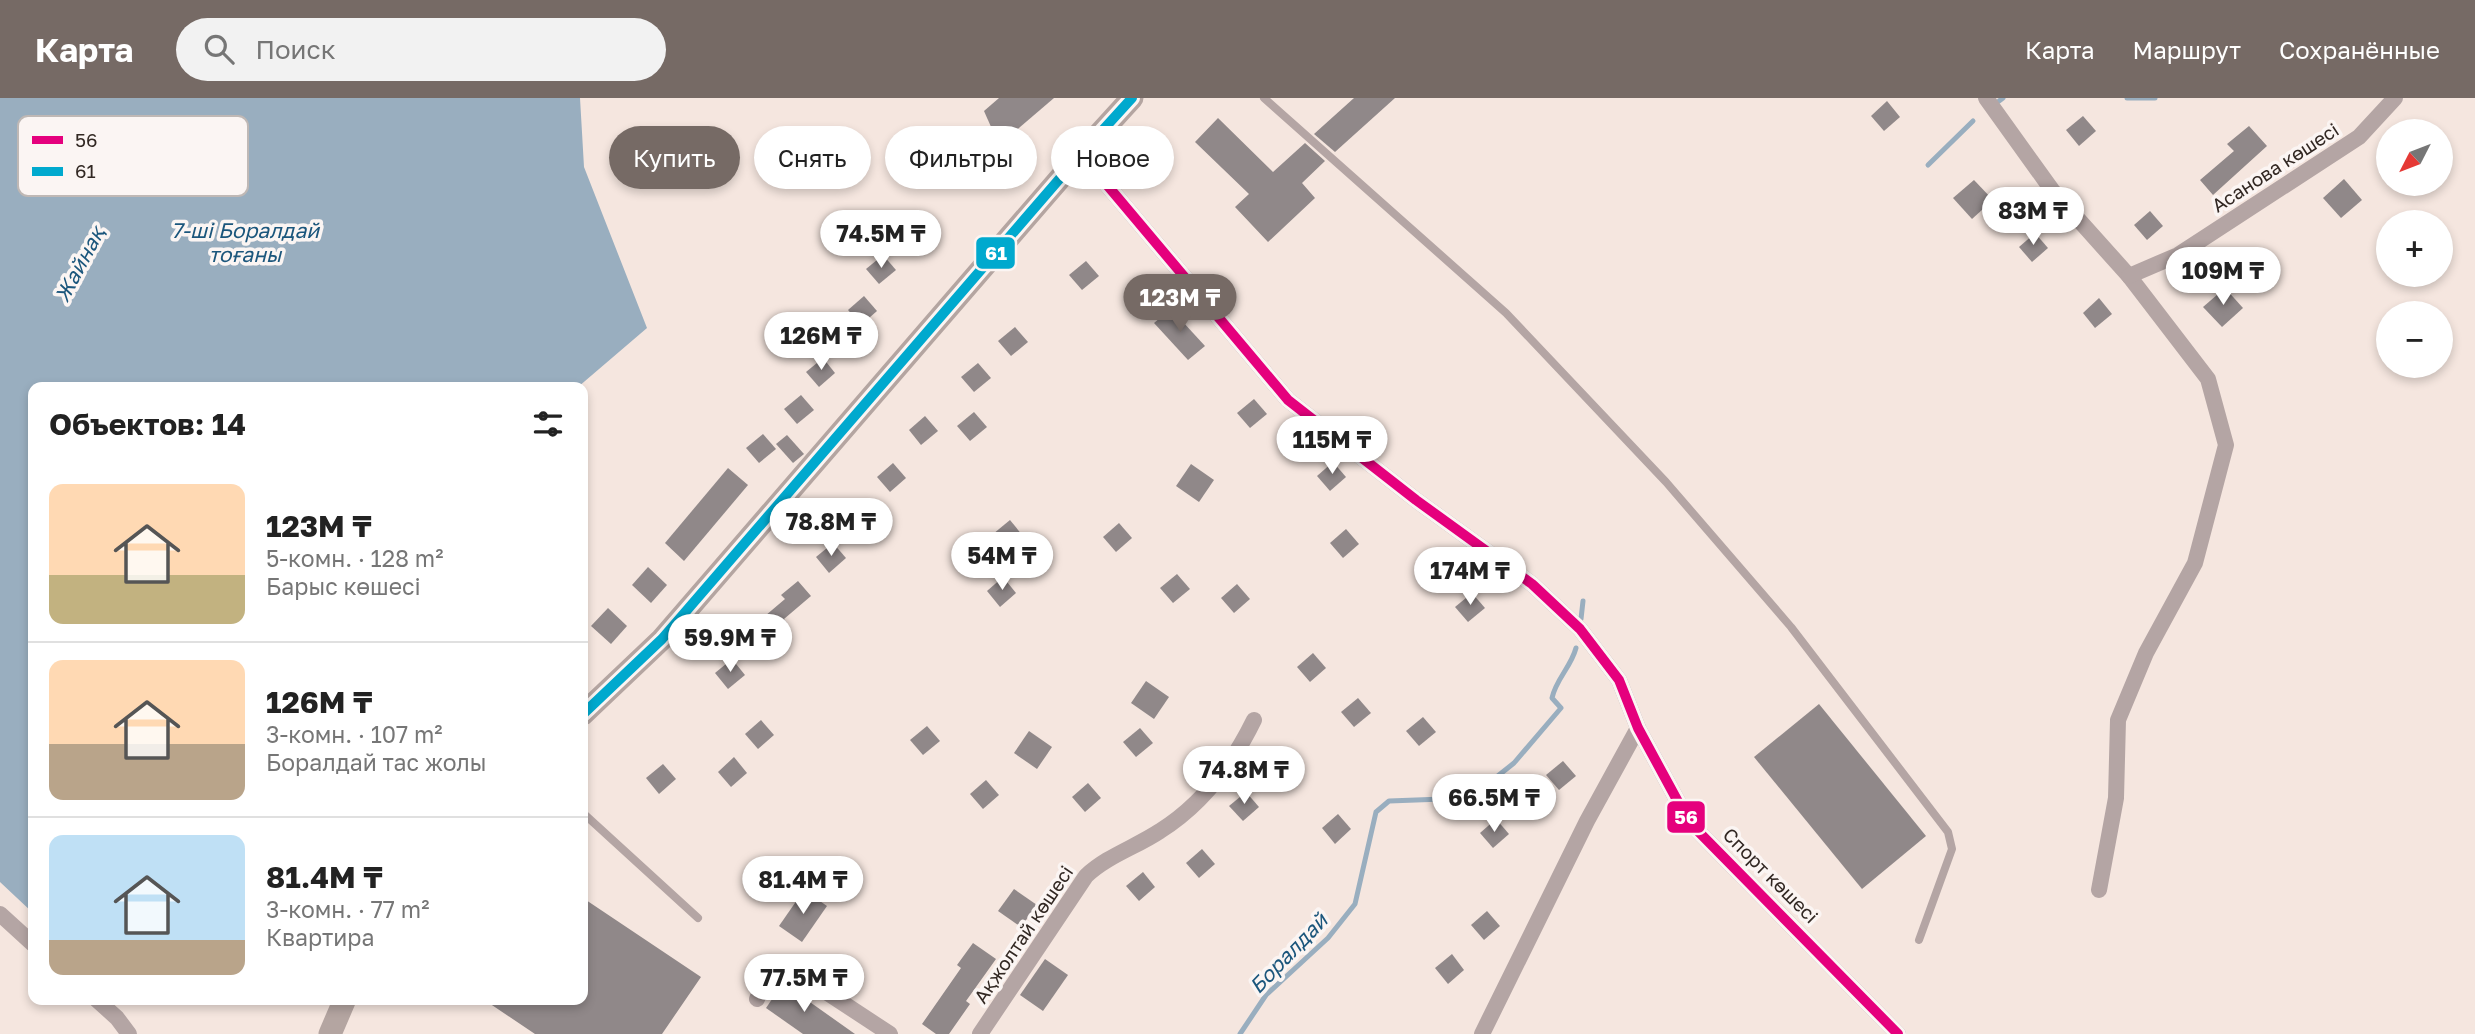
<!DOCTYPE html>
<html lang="ru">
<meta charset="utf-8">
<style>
:root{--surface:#fff;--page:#f2f2f2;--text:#222;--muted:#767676;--line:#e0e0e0;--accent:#766a65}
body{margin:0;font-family:"Golos Text",sans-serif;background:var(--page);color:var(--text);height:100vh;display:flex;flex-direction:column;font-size:26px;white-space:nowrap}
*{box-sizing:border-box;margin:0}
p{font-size:23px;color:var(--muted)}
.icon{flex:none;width:38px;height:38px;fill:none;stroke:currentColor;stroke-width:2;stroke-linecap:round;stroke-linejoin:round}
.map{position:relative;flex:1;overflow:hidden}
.panel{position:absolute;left:28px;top:284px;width:560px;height:623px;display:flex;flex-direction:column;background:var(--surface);border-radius:14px;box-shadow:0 4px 10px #0003}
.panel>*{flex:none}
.hud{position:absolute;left:609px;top:28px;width:665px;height:63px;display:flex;gap:14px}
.needle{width:46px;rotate:228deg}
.buttons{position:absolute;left:2376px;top:21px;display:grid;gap:14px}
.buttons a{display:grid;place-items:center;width:77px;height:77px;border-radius:50%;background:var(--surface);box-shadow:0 4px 10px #0003;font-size:35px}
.price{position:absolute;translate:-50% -60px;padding:0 16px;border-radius:24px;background:#fff;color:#222;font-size:23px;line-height:46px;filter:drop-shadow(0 2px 4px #0008)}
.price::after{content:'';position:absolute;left:50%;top:42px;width:21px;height:16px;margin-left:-10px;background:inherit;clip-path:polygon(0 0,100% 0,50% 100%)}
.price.active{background:var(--accent);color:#fff}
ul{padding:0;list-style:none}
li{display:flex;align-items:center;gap:21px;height:175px;padding:0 21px}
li+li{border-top:2px solid var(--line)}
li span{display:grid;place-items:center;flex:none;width:196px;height:140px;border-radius:14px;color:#555}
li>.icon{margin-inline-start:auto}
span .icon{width:84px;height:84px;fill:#fffc;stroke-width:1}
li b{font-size:30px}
h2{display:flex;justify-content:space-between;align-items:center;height:84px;padding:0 21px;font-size:30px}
.tag{padding:0 24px;border-radius:32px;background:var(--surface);box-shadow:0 4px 10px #0003;font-size:24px;line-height:63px}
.tag.active{background:var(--accent);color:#fff}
header{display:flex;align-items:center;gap:42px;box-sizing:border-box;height:98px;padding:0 35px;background:var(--accent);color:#fff}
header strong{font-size:33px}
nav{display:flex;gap:38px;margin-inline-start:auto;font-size:24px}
.search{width:490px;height:63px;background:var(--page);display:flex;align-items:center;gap:18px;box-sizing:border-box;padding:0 24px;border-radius:38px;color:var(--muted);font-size:26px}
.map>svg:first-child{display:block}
.water{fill:#99aebf}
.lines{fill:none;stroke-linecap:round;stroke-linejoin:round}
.stream{stroke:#99aebf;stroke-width:5}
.building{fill:#908889}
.lane{stroke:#b4a5a4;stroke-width:8}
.street{stroke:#b4a5a4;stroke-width:16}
.secondary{stroke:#b4a5a1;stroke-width:23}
.bus-1-casing{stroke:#fbf5f3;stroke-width:16}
.bus-2-casing{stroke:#fbf5f3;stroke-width:16}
.bus-1{stroke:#e5007d;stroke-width:10}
.bus-2{stroke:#00a9ce;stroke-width:10}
.labels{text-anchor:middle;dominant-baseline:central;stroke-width:7;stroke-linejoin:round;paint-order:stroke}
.street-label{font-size:19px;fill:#322823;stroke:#fbf5f3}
.water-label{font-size:21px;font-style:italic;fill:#1b567c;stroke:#fbf5f3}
.key{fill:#fbf5f3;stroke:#bfb8b5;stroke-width:2}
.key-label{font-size:19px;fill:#322823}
.line-badge{stroke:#fbf5f3;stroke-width:2.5}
.badge-label{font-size:19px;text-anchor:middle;font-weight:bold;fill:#fff}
</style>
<header>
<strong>Карта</strong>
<div class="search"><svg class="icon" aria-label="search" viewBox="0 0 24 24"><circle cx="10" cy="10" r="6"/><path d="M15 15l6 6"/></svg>Поиск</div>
<nav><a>Карта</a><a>Маршрут</a><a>Сохранённые</a></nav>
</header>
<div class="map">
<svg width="2475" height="936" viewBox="0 0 2475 936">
<rect width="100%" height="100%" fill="#f5e6df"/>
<polygon class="water" points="0,0 580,0 584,69 647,230 578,289 33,289 33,815 0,784"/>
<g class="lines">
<g class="stream">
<polyline points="2127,0 2155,0"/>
<polyline points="1999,3 2003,0"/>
<polyline points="1928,67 1973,23"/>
<polyline points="1581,521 1583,503"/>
<path d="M1240,936L1266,897L1328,840L1355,806L1376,714L1389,703L1470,700L1514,665L1561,610L1552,600C1556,581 1571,569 1576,550"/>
</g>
</g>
<g class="building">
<polygon points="999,0 1054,0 999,47 984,13"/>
<polygon points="1354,0 1395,0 1335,54 1314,36"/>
<polygon points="1887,3 1900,19 1884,33 1871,18"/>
<polygon points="2083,18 2096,33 2079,48 2066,32"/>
<polygon points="1218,20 1273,74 1305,45 1325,63 1302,85 1315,100 1268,144 1235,109 1249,96 1195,44"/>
<polygon points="2249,28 2267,48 2213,97 2200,82 2234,53 2227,46"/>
<polygon points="781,38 794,53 777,67 764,52"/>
<polygon points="959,47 972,62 955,76 942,61"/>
<polygon points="1156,54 1169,69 1152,83 1139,68"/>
<polygon points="2344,81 2362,102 2341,120 2323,100"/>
<polygon points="1974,82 1993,102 1972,121 1953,100"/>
<polygon points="2150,113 2163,128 2147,142 2134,127"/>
<polygon points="2035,135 2048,150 2032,164 2019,149"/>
<polygon points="883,157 896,172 879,186 866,171"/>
<polygon points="1086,163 1099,178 1082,192 1069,177"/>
<polygon points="2225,190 2243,210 2222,229 2203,209"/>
<polygon points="864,198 877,213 861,227 848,212"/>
<polygon points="2099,200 2112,216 2095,230 2083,215"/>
<polygon points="1171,211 1205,248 1188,262 1154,225"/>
<polygon points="840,227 853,242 837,256 824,241"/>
<polygon points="1015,229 1028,244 1011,258 998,243"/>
<polygon points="823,260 835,275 819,289 806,274"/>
<polygon points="978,265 991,280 974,294 961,279"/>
<polygon points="801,297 814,312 797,326 784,311"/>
<polygon points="1254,301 1267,316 1250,330 1237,315"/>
<polygon points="974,314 987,329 970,343 957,328"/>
<polygon points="925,318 938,333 921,347 909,332"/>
<polygon points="763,336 776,351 759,365 746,350"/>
<polygon points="787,337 804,356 793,365 776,346"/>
<polygon points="1333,364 1346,379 1330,393 1317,378"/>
<polygon points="893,365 906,380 890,394 877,379"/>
<polygon points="1191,366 1214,382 1199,404 1176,388"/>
<polygon points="728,370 748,387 684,463 665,445"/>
<polygon points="858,403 871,418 854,433 841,417"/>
<polygon points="1010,422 1023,438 1006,452 993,436"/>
<polygon points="1119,425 1132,440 1116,454 1103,439"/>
<polygon points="1346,431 1359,446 1343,460 1330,445"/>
<polygon points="833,445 846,460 829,475 816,459"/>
<polygon points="648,469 667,487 651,505 632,487"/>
<polygon points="1177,476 1190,491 1173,505 1160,490"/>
<polygon points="1003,479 1016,495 1000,509 987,493"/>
<polygon points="798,483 811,498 784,521 787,525 771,539 758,524 785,501 781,497"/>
<polygon points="1237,486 1250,501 1234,515 1221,500"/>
<polygon points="1472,495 1485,510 1468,524 1455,509"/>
<polygon points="608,510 627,528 611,546 591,528"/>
<polygon points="1313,555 1326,570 1310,584 1297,569"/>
<polygon points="732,561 745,577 728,591 715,575"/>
<polygon points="1146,583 1169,599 1154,621 1131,605"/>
<polygon points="1358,600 1371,615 1354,629 1341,614"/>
<polygon points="1819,606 1926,738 1862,791 1754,659"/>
<polygon points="1423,619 1436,634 1419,648 1406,633"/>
<polygon points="761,622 774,637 758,651 745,636"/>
<polygon points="927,628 940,643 923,657 910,642"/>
<polygon points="1140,630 1153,645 1136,659 1123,644"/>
<polygon points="1029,633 1052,649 1037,671 1014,655"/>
<polygon points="1278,653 1291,668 1274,682 1261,667"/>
<polygon points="734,659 747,675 731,689 718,674"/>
<polygon points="1563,663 1576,678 1559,692 1546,677"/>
<polygon points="663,666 676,681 659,696 646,680"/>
<polygon points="986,682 999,697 983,711 970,696"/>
<polygon points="1088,685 1101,700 1085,714 1072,699"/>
<polygon points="1246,694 1259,709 1243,723 1229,708"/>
<polygon points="1338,716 1351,731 1335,746 1322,730"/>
<polygon points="1496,721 1509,736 1493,750 1480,735"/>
<polygon points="1202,751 1215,766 1199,780 1186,765"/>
<polygon points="1143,774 1155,789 1139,803 1126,788"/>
<polygon points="1014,791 1037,807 1021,829 998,813"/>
<polygon points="804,792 827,808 802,844 779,828"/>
<polygon points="583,800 701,879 662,936 535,936 483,901 583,901"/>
<polygon points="1487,813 1500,828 1484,842 1471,827"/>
<polygon points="973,845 996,861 966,903 970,906 949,936 936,936 922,926 961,870 957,867"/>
<polygon points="1452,856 1464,872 1448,886 1435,870"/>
<polygon points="1045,861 1068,877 1043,913 1020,897"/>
<polygon points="783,885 855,936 803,936 766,910"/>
</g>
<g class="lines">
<g class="lane">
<polyline points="1264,0 1506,215 1666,384 1791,529 1948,734 1952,751 1919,842"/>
<polyline points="583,715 698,820"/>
</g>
<g class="street">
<polyline points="1986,0 2052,92 2129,178 2208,281 2226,347 2195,465 2146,555 2118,622 2116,700 2099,792"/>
<polyline points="1081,56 1288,302 1416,402 1532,486 1580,531 1619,582 1638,630 1689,724 1898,936"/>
<polyline points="2129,178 2178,157 2359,39 2395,0"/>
<polyline points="0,816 33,846"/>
<polyline points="96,901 117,920 129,936"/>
<polyline points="757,901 772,868 777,864 782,865 890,936"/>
<path d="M980,936L1086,778C1107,758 1136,749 1160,733C1203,706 1232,667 1254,622"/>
<polyline points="1482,936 1587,723 1638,630"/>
</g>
<g class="secondary">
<polyline points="583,616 662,541 1081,56 1132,0"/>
<polyline points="330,936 345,901"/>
</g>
<g class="bus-1-casing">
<polyline id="bus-1" points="1081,56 1288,302 1416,402 1532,486 1580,531 1619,582 1638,630 1689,724 1898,936"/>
</g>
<g class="bus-2-casing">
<polyline id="bus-2" points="583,616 662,541 1081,56 1132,0"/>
</g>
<use href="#bus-1" class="bus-1"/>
<use href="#bus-2" class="bus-2"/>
</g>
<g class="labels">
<g class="street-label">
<text transform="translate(2275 69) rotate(-33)">Асанова көшесі</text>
<text transform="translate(1771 777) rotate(45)">Спорт көшесі</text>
<text transform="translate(1023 836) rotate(-56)">Ақжолтай көшесі</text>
</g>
<g class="water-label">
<text x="245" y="132">7-ші Боралдай<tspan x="245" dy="24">тоғаны</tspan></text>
<text transform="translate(79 166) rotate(-62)">Жайнақ</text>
<text transform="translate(1288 855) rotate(-46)">Боралдай</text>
</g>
</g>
<rect x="18" y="18" width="230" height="80" rx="10" class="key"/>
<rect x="32" y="38" width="31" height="8" fill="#e5007d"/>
<rect x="32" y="69" width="31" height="9" fill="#00a9ce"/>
<g class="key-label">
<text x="75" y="49">56</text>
<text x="75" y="80">61</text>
</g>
<g class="line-badge">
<rect x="975" y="138" width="41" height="34" rx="7" fill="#00a9ce"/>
<rect x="1666" y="702" width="40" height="34" rx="7" fill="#e5007d"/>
</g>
<g class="badge-label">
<text x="996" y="162">61</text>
<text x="1686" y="726">56</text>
</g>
</svg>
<div class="buttons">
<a><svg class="needle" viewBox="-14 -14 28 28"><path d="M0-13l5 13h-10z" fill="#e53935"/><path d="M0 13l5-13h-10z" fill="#767676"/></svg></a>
<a>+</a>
<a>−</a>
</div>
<b class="price" style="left:2033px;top:149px">83M ₸</b>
<b class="price" style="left:881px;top:172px">74.5M ₸</b>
<b class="price" style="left:2223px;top:209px">109M ₸</b>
<b class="price active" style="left:1180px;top:236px">123M ₸</b>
<b class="price" style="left:821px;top:274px">126M ₸</b>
<b class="price" style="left:1332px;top:378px">115M ₸</b>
<b class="price" style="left:831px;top:460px">78.8M ₸</b>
<b class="price" style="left:1002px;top:494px">54M ₸</b>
<b class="price" style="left:1470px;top:509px">174M ₸</b>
<b class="price" style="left:730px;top:576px">59.9M ₸</b>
<b class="price" style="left:1244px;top:708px">74.8M ₸</b>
<b class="price" style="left:1494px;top:736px">66.5M ₸</b>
<b class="price" style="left:803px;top:818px">81.4M ₸</b>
<b class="price" style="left:804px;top:916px">77.5M ₸</b>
<div class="hud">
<a class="tag active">Купить</a>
<a class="tag">Снять</a>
<a class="tag">Фильтры</a>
<a class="tag">Новое</a>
</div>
<section class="panel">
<h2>Объектов: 14<svg class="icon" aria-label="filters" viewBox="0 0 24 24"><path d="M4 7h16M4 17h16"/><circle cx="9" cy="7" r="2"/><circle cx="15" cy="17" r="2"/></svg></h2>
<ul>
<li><span style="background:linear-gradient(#ffd9b3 65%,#c2b280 0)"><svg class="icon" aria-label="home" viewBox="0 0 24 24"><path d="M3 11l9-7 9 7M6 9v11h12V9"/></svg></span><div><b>123M ₸</b><p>5-комн. · 128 m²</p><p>Барыс көшесі</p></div></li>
<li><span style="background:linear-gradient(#ffd9b3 60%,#b9a48a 0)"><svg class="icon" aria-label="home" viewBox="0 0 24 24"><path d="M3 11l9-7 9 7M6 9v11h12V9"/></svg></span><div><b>126M ₸</b><p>3-комн. · 107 m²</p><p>Боралдай тас жолы</p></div></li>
<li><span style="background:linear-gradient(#bfe0f5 75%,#b9a48a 0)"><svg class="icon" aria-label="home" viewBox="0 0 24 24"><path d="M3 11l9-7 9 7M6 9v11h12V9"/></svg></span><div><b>81.4M ₸</b><p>3-комн. · 77 m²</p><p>Квартира</p></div></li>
</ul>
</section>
</div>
